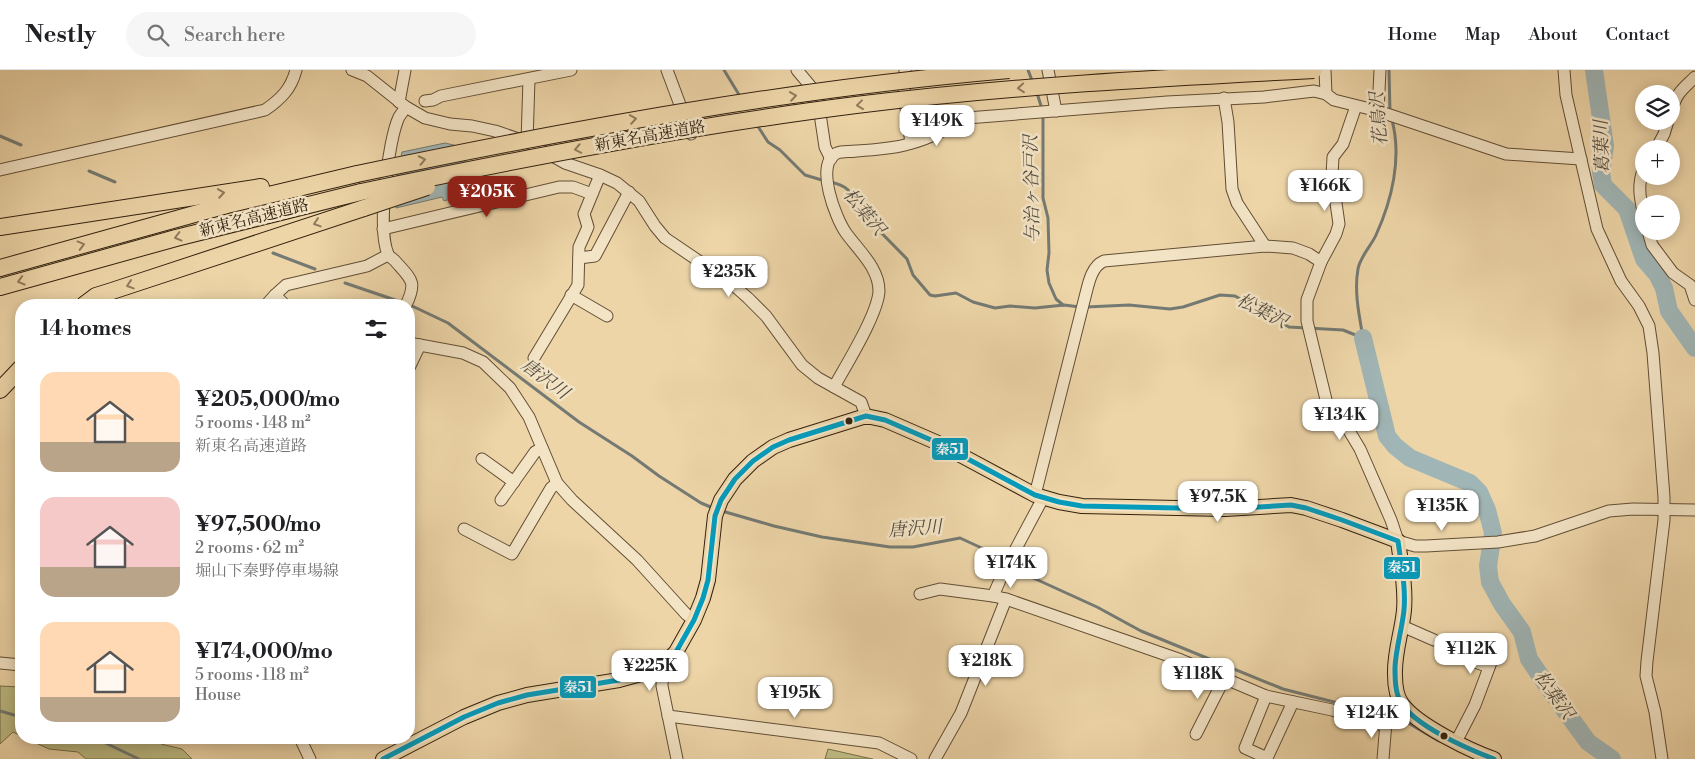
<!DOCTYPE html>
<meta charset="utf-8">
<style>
:root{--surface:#fff;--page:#f6f6f6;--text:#202124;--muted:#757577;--line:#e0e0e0;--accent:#8f2418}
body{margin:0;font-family:"Libre Bodoni","Noto Serif JP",serif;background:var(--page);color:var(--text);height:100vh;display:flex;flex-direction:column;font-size:19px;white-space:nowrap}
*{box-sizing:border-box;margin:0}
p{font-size:16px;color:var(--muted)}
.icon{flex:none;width:28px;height:28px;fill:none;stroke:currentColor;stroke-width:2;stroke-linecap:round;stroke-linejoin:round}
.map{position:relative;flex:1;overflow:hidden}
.side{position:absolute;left:15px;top:229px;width:400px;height:445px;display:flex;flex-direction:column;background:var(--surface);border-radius:20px;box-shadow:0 2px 12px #0003}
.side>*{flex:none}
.tools{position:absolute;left:1635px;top:15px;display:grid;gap:10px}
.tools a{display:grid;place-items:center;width:45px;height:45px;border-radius:50%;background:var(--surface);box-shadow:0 2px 12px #0003;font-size:25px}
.price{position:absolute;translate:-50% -42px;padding:0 11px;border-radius:10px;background:#fff;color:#222;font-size:16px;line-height:32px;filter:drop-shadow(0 1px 2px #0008)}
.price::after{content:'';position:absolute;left:50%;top:30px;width:15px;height:11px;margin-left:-8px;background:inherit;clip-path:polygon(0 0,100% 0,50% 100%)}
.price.on{background:var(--accent);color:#fff}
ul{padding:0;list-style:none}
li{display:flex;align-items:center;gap:15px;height:125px;padding:0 25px}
li span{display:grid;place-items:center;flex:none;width:140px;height:100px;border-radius:15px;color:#555}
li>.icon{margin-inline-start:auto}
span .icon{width:60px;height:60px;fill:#fffc;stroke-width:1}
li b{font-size:21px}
h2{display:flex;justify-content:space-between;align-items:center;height:60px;padding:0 25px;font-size:21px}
header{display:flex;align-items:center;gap:30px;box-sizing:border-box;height:70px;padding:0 25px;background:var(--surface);border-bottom:1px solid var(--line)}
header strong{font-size:24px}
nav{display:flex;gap:28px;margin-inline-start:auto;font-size:18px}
.search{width:350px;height:45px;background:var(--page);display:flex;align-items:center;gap:12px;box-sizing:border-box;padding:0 18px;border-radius:28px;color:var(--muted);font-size:19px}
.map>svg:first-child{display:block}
.green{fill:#bdbc84;stroke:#786e4a}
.water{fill:#a0b5b5;stroke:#747a73}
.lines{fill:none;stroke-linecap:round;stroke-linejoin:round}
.stream{stroke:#747a73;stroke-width:3}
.river{stroke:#a0b5b5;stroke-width:18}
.minor-casing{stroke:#624e35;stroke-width:13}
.major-casing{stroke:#33210f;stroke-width:16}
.highway-casing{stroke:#33210f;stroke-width:18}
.minor{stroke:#f3e4c6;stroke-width:11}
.major{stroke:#edd5a8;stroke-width:14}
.highway{stroke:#edd5a8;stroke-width:16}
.highway-bridge-casing{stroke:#33210f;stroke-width:18;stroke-linecap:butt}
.highway-bridge{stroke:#edd5a8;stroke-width:16}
.bus-1-casing{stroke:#f3e4c6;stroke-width:9}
.bus-1{stroke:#059bbb;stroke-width:5}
.oneway{stroke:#907b5c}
.bus-dot{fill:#33210f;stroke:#f3e4c6;stroke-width:2}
.labels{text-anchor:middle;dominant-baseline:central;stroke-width:5;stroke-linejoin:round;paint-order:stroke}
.street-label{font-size:16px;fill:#33210f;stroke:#f3e4c6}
.water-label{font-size:18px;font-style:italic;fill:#544d41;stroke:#f3e4c6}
.line-badge{stroke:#f3e4c6;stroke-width:2}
.badge-label{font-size:14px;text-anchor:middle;font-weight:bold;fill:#fff}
</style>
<header>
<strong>Nestly</strong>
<div class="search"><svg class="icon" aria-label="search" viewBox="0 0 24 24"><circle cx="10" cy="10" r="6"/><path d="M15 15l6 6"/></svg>Search here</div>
<nav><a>Home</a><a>Map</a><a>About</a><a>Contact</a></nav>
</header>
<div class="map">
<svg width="1695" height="689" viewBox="0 0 1695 689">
<rect width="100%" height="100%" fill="#edd5a8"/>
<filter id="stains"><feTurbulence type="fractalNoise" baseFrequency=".004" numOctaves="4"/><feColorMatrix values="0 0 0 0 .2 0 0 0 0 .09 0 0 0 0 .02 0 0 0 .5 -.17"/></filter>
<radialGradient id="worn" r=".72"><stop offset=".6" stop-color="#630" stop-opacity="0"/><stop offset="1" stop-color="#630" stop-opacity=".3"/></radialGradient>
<g class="green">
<polygon points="0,616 21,617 21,666 13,662 0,674"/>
<polygon points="25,668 155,668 161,674 182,679 192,689 86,689 78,682 49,679"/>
<polygon points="828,679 872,689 873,689 825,689"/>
</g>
<polygon class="water" points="445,73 462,77 471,123 444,131 442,127 396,138 394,122 402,82"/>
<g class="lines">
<g class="stream">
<polyline points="724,0 741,28"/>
<polyline points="1028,0 1033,13"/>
<polyline points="1389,0 1390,42"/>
<polyline points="1037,23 1042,39"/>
<polyline points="1043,45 1043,128 1048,148 1049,183 1047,200 1049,213 1056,229 1063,235"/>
<polyline points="757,55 768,72 780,80 805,105 825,111"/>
<polyline points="0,66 21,75"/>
<polyline points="89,101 115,112"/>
<path d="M831,112C846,116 852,120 854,135L907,189L913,205L930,225L935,226L956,223L973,232L995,238L1010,236L1035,238L1064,235L1080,237"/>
<polyline points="273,183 315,199"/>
<polyline points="345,213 404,233"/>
<polyline points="410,235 448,253 579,352 632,386 659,406 701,433 713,438"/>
<polyline points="1086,237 1129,235 1170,239 1183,237 1220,225 1235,226 1289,257 1343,260 1363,268"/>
<path d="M1363,267C1359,245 1354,221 1358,199C1360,187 1371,176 1376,165C1392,130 1402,88 1392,50"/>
<polyline points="722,441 774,456 822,467 890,477 913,477 960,468 999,486 1029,506 1097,537 1141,561 1283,619 1385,645"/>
<polyline points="0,641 21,647"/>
<polyline points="1391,647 1403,650 1439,671"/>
<polyline points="95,668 139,689"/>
</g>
<g class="river">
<polyline points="1594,0 1605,76 1601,102 1603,115 1627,139 1644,189 1657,204 1664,218 1669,241 1695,278"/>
<polyline points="1363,268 1387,366 1395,376 1410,388 1470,413 1479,422 1487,440 1493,463 1488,496 1490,512 1502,534 1522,562 1529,589 1548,617 1588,672 1612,689"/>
</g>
<g class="minor-casing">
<g id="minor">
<polyline points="352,0 367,6 406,37 425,48 450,54 472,56 495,61 527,72 565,93 600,105 617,113 639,131 655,156 665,168 731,213 748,228 766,246 802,295 818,308 861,332 866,346"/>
<polyline points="667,0 691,64"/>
<polyline points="797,0 817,24 825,77 831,89"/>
<polyline points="905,0 904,24 911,73"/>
<polyline points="1048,0 1056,41"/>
<polyline points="1325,0 1326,24"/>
<polyline points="1564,0 1566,25 1597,159 1621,211 1639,236 1649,256 1653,283 1664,427 1664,450 1647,591 1646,606 1655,642 1662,689"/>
<polyline points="1224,28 1228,52 1232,119 1237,133 1265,176"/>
<polyline points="425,31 433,30 441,26 571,0"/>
<polyline points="399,32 405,0"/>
<polyline points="1356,36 1343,74 1333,87 1332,105 1339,154 1336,164 1321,192 1307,230 1307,251 1328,338 1348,359 1360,379 1391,450 1398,471 1415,476 1426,476 1498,472 1535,466 1609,441 1633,439 1695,440"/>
<path d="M406,37C404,40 401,44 399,47C388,70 377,160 388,184C389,187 394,189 396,192C412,210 417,212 406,235"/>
<polyline points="1378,41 1380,0"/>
<path d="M1671,42C1677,22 1681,21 1695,7"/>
<polyline points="527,72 529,9"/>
<polyline points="1656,79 1664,64 1668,51"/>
<path d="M1644,98C1637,114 1640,129 1644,145"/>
<path d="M0,100L265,40C281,29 291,19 296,0"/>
<polyline points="383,159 559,117 573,117 592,124"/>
<polyline points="1648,161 1652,175 1673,203 1690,215 1695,230"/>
<polyline points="579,188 595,186 629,122"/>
<polyline points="275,225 285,235"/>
<polyline points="571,225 607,246"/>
<polyline points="266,235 275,225 286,215 367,196 388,185"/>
<polyline points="409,273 463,283 483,292 510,318 529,347 557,413 572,430 637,490 686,544 694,550"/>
<polyline points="534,288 578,215 579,177 588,157 584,144 600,105"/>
<polyline points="409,298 420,275"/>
<path d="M834,317C846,295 878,244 879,221C879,198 859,181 846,163C836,149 814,94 837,83C842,81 850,82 856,81C872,80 889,79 905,75C917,72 933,66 944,60C952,55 957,50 967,48L1167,32L1264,27L1314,21L1326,24L1334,30L1378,41L1506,84L1581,89"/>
<polyline points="482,389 514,412"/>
<path d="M1035,425L1084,231C1088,217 1090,197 1104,191L1265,176L1293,178L1309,184L1321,192"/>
<polyline points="501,430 535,382 542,378"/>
<polyline points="464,459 512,484 551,418 557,413"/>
<polyline points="920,524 940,519 993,526 1006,529 1181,590 1266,626 1332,640 1386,656"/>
<polyline points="993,526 1004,501 1043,428"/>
<polyline points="1402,556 1434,570"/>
<polyline points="1461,587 1489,597"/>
<polyline points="0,593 21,595"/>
<polyline points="663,595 662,616 677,689"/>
<polyline points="1266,626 1245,678 1267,688 1293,632"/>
<polyline points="668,646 879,673 911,689"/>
<polyline points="1196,664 1224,609"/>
<polyline points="300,668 310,689"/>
<polyline points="1456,672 1475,635 1493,587"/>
<polyline points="935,689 961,643 1006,529"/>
<polyline points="1383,689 1386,652 1390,642 1401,633"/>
</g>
</g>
<g class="major-casing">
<path id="major" d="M383,689L464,647L498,633L527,625L619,610L641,604L663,595L676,582L694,550L703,528L708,510L715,446L721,430L735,409L753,391L773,377L789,370L866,346L885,350L938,373L1035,425L1059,432L1082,436L1225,439L1291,435L1306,438L1342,450L1398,471C1401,494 1406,517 1404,540C1402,562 1394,583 1395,605C1395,614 1396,626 1402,634C1417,655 1469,680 1494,689"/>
</g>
<g class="highway-casing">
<g id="highway">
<polyline points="0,157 261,117"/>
<polyline points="0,198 227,135 357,104"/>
<polyline points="0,217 176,168 361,122"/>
<polyline points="84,235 96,226 112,221 364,138"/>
<polyline points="0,320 21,298"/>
</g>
</g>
<use href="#minor" class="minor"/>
<use href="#major" class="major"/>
<use href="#highway" class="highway"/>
<g class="highway-bridge-casing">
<g id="highway-bridge">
<path d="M357,104C572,59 789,19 1009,0"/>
<path d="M361,122C525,88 690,56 856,35C1009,16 1161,8 1314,0"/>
<polyline points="364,138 427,117"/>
</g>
</g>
<use href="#highway-bridge" class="highway-bridge"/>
<g class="bus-1-casing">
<path id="bus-1" d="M383,689L464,647L498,633L527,625L619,610L641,604L663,595L676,582L694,550L703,528L708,510L715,446L721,430L735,409L753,391L773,377L789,370L866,346L885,350L938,373L1035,425L1059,432L1082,436L1225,439L1291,435L1306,438L1342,450L1398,471C1401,494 1406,517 1404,540C1402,559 1396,578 1395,597C1395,608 1395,621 1400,631C1414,656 1468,679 1494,689"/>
</g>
<use href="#bus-1" class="bus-1"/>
</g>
<defs><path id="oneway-chevron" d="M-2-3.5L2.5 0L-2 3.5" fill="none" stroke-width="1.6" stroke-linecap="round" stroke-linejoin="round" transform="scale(1.25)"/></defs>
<g class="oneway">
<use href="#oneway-chevron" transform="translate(1021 18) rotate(175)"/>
<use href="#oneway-chevron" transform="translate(793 26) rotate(-8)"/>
<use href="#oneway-chevron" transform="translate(860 35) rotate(173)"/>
<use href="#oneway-chevron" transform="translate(633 49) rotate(-9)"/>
<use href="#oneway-chevron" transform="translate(578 79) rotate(169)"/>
<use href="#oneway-chevron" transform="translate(422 90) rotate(-12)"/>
<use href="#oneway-chevron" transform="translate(221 123) rotate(-9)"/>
<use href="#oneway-chevron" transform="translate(317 153) rotate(162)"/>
<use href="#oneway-chevron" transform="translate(178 167) rotate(166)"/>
<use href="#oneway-chevron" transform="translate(81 175) rotate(-15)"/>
<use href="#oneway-chevron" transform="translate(21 211) rotate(164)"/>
<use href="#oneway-chevron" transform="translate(130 215) rotate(162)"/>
</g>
<g class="bus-dot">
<circle cx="849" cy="351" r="4.5"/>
<circle cx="1444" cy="666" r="4.5"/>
</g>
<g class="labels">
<g class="street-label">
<text transform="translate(650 66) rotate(-10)">新東名高速道路</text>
<text transform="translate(254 148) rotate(-14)">新東名高速道路</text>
</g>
<g class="water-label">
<text transform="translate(1379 49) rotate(-95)">花鳥沢</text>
<text transform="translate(1602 77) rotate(-92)">葛葉川</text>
<text transform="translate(1032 119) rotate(-91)">与治ヶ谷戸沢</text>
<text transform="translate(864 142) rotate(50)">松葉沢</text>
<text transform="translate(1262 241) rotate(27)">松葉沢</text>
<text transform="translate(545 309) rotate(37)">唐沢川</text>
<text transform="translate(915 459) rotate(-4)">唐沢川</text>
<text transform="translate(1554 625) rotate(55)">松葉沢</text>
</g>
</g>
<g class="line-badge">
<rect x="931" y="367" width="38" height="24" rx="5" fill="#059bbb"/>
<rect x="1383" y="486" width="38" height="24" rx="5" fill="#059bbb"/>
<rect x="559" y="605" width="38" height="24" rx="5" fill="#059bbb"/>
</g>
<g class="badge-label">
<text x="950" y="384">秦51</text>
<text x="1402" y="502">秦51</text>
<text x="578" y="622">秦51</text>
</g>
<rect width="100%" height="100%" filter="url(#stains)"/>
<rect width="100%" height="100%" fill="url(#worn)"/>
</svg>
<div class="tools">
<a><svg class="icon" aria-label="layers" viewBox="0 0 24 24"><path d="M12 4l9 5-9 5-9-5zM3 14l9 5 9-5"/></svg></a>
<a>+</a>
<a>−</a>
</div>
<b class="price" style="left:937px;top:77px">¥149K</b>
<b class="price" style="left:1325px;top:142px">¥166K</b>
<b class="price on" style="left:487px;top:148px">¥205K</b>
<b class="price" style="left:729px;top:228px">¥235K</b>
<b class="price" style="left:1340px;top:371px">¥134K</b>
<b class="price" style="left:1218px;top:453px">¥97.5K</b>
<b class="price" style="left:1442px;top:462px">¥135K</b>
<b class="price" style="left:1011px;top:519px">¥174K</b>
<b class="price" style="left:1471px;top:605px">¥112K</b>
<b class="price" style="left:986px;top:617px">¥218K</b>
<b class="price" style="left:650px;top:622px">¥225K</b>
<b class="price" style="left:1198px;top:630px">¥118K</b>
<b class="price" style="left:795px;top:649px">¥195K</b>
<b class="price" style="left:1372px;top:669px">¥124K</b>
<section class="side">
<h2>14 homes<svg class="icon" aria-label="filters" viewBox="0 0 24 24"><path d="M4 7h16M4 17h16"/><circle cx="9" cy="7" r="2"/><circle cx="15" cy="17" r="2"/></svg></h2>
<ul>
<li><span style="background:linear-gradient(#ffd9b3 70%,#b9a48a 0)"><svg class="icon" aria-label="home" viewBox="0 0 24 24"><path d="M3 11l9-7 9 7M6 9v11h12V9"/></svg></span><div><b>¥205,000/mo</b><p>5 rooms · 148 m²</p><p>新東名高速道路</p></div></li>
<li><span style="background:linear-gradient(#f6c9c9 70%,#b9a48a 0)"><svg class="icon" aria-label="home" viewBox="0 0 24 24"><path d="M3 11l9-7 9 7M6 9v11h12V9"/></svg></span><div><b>¥97,500/mo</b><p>2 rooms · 62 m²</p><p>堀山下秦野停車場線</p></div></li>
<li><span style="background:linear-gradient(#ffd9b3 75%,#b9a48a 0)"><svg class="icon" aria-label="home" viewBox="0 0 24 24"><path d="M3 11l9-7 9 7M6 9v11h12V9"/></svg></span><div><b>¥174,000/mo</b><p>5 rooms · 118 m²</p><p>House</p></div></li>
</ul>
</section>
</div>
